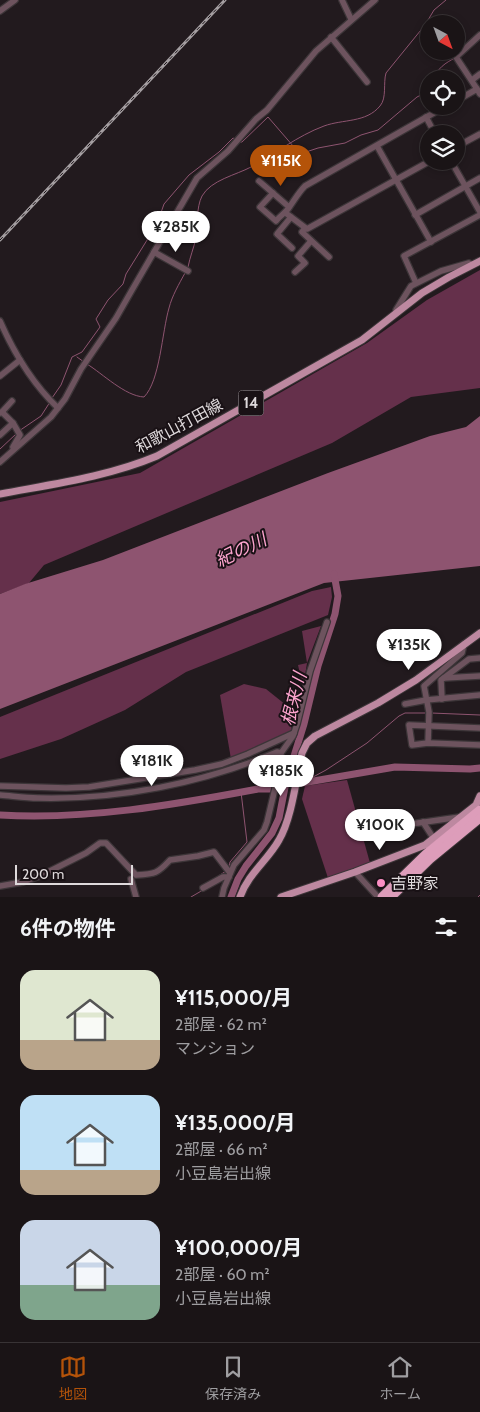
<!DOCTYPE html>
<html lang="ja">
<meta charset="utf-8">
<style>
:root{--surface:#1a1416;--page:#231d1f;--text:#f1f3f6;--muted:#9f9ea1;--line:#383335;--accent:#b45309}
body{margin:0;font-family:Cabin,"Noto Sans JP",sans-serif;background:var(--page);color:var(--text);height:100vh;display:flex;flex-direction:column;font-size:19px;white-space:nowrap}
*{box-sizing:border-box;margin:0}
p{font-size:16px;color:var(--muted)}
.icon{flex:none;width:28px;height:28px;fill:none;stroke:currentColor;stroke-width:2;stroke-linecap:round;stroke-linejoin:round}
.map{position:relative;height:897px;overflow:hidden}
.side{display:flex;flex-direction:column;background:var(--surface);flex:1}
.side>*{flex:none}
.needle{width:32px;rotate:139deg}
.fabs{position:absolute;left:420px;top:15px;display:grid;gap:10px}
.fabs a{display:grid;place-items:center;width:45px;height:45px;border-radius:50%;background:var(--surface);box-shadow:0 2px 8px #0003,0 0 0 1px var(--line);font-size:25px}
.scale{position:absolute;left:15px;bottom:12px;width:118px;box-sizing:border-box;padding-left:5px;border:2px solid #ded9db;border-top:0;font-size:14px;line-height:18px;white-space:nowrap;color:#ded9db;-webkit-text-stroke:4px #191115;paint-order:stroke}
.price{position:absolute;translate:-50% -42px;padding:0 11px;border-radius:18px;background:#fff;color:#222;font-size:16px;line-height:32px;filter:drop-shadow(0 1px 2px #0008)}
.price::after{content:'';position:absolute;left:50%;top:30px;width:15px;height:11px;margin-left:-8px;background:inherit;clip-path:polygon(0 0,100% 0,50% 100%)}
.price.active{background:var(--accent);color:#fff}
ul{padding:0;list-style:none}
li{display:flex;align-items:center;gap:15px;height:125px;padding:0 20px}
li span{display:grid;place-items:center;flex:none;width:140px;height:100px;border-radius:15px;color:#555}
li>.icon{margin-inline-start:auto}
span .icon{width:60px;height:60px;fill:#fffc;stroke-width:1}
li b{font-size:21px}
h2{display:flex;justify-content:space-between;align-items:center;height:60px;padding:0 20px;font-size:21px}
.tab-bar{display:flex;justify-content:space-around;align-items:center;height:70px;border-top:1px solid var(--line);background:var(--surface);font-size:14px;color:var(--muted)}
.tab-bar a{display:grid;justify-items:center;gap:2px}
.tab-bar .active{color:var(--accent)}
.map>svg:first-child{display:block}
.green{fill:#65304b}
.water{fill:#8e5470}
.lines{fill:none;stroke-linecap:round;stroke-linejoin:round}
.stream{stroke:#8e5470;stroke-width:1}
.river{stroke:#8e5470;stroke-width:7}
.minor-casing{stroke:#3c3538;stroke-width:8}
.major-casing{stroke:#3c3538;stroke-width:9}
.highway-casing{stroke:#3c3538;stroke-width:11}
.minor{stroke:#6d535e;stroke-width:5.5}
.major{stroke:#bd88a0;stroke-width:7}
.highway{stroke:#dd9dba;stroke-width:9}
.rail-casing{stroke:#a59fa2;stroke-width:3}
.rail{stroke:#191115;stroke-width:1;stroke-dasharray:4;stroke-linecap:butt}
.poi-dot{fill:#fb8fc4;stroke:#191115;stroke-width:2}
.labels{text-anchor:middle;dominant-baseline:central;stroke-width:4;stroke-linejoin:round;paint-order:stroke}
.shield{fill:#191115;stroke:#a39da0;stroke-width:1}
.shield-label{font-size:15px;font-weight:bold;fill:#ded9db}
.street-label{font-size:16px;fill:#ded9db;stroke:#191115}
.poi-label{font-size:16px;fill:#ded9db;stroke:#191115;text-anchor:start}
.water-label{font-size:18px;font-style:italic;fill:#fda4ce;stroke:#191115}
</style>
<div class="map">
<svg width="480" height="897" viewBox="0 0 480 897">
<rect width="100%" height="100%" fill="#221a1e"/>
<g class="green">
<polygon points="480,270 480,388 411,397 332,443 44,565 29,583 0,594 0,502 140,473 367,343 427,300"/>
<polygon points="331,587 332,597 328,615 186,672 125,710 61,739 0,759 0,717 312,591"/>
<polygon points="321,626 307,663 303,688 298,665 307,663 302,631"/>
<polygon points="244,684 266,689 286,705 292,730 231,759 220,695"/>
<polygon points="347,780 370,863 328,878 302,799 305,786"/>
</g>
<polygon class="water" points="480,416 480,566 324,583 0,709 0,594 25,584 103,560 328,473 430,436 466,427"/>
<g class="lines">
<g class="stream">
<path d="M433,79C438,68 445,63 455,58"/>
<polyline points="238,142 242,142 268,117 300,154 318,148 345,143 361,135 378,130 417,97 423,94 429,87"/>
<path d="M188,267C190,257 194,247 196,238C198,224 196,208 202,196C211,180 236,175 251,167C275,154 297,136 324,126C343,119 366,123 380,106C387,98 383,83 386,73L425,25L434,10L446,0"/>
<polyline points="77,357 84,362"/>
<path d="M87,364C103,374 125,396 144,397C160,381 162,332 169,308C172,296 179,284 185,273"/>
<polyline points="52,398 61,385 72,357 82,352 100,327 96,319 108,300 123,284 126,274 157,224 164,204 189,175 219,152 233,138 235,139"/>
<polyline points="19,431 41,416 50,402"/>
<polyline points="0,449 16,434"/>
<polyline points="431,713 480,715"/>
<polyline points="302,783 326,770 367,743 399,716 405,713 427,713"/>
<polyline points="229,868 230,862 247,842 241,792"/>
<polyline points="217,877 226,871"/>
<polyline points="191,897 203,890"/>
<polyline points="478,897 480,895"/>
</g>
<g class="river">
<polyline points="302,783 395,767 470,769 480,768"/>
<path d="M0,815C87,820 173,805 258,789H270"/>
<polyline points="231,897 238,879 246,866 272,833 279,818 286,782 304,724 318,666 335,614 338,596 334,574"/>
</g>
<g class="minor-casing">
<g id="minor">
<polyline points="342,0 351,19"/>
<polyline points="0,11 15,0"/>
<polyline points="331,37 367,82"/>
<polyline points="472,80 480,74"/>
<polyline points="477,89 456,57 480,35"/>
<polyline points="456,101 477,89 480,94"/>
<polyline points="426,117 435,134"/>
<polyline points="377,146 431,242"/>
<polyline points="456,147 480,134"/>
<polyline points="451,161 480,212"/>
<polyline points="259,181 289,207"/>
<path d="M273,193L260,207L276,221C280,216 285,213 288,209C294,201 298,193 305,186L446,106"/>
<polyline points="286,212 287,214 307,229 430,161"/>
<polyline points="415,215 480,178"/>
<polyline points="291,217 277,234 292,248"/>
<polyline points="305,228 302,232 329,257"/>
<polyline points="154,252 188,271"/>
<polyline points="295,272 305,263 298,256 311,241"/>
<polyline points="416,283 404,256 480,215"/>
<polyline points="397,313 396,310 411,286 441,271 469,263 472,265"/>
<path d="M0,321C14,353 33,384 58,408"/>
<polyline points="0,376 20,360"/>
<polyline points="2,412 12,401"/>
<polyline points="0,413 2,412 13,423"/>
<polyline points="0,435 13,423 20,435 13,447"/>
<polyline points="0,462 51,417 65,399 81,369 116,318 132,290 197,178 228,151 256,119 267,110 316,51 375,0"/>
<polyline points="444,678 480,676"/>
<polyline points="442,699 441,680 469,659 480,658"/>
<polyline points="405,704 426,700 480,695"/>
<polyline points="480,728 409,725 412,745 428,743 480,745"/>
<polyline points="428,743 429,712 424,686 462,653 464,644"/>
<polyline points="0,786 66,788 89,787 195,770 222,764 248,754 294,733"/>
<path d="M0,795C13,796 25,798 38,798C119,800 203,783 277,752L281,753"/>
<polyline points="423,822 434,839"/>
<polyline points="411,824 460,817"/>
<polyline points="355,872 378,897"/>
<polyline points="131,879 136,897"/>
<path d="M0,886L23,882L40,876L86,853L100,843H106L136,875C155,874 157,874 170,860L198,856L214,852L230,873"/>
<polyline points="203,888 223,877 229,877"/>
<polyline points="222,897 224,888 234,865 264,830 267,822 278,776 281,753 293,736 297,724 310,671 327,622"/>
</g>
</g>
<g class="major-casing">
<g id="major">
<path d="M0,494C53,484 107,477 157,456L362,340L422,293L449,277L480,261"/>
<path d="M240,897C248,874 268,860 279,840C292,818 296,779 302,753L307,743L315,736L378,703L416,680L480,633"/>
<polyline points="281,897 355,872 425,845 476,805 480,796"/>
</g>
</g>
<g class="highway-casing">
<g id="highway">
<polyline points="382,897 426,854 480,810"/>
<polyline points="391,897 430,859 480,818"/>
</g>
</g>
<use href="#minor" class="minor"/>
<use href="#major" class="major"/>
<use href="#highway" class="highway"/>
<g class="rail-casing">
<polyline id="rail" points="0,240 225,0"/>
</g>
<use href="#rail" class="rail"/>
</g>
<circle class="poi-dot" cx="381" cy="883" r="5"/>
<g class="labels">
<rect class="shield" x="238.5" y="390.5" width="25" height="25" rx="4"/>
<g class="shield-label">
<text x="251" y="403">14</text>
</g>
<g class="street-label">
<text transform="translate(179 426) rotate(-28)">和歌山打田線</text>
</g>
<g class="poi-label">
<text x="391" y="883">吉野家</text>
</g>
<g class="water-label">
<text transform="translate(241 550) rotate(-26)">紀の川</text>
<text transform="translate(294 699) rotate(-76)">根来川</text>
</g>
</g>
</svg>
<div class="fabs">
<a><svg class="needle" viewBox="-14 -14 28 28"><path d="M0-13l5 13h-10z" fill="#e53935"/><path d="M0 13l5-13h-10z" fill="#9f9ea1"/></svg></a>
<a><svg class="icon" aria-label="locate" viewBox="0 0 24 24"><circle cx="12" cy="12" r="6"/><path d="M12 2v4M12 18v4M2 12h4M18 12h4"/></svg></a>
<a><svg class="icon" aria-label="layers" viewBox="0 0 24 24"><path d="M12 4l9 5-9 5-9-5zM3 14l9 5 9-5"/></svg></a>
</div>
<div class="scale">200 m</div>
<b class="price active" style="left:281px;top:187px">¥115K</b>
<b class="price" style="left:176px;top:253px">¥285K</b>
<b class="price" style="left:409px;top:671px">¥135K</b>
<b class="price" style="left:152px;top:787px">¥181K</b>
<b class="price" style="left:281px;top:797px">¥185K</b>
<b class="price" style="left:380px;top:851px">¥100K</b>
</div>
<section class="side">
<h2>6件の物件<svg class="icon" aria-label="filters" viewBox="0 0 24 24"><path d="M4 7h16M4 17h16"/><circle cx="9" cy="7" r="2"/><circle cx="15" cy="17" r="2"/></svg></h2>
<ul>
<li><span style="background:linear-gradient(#dfe7d0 70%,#b9a48a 0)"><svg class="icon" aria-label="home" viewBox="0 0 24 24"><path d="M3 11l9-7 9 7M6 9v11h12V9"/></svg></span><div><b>¥115,000/月</b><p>2部屋 · 62 m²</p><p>マンション</p></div></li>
<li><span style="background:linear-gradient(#bfe0f5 75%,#b9a48a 0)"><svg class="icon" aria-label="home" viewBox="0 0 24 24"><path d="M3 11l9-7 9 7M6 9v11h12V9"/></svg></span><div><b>¥135,000/月</b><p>2部屋 · 66 m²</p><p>小豆島岩出線</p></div></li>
<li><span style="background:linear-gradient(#c9d6e8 65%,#7fa58c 0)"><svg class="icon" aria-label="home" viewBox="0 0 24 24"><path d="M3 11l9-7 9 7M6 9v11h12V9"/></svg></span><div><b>¥100,000/月</b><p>2部屋 · 60 m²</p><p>小豆島岩出線</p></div></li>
</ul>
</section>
<nav class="tab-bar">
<a class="active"><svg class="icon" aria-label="map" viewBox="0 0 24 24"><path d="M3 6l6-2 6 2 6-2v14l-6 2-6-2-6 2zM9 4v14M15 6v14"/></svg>地図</a>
<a><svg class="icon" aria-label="saved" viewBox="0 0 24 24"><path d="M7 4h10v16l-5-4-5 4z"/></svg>保存済み</a>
<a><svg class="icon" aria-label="home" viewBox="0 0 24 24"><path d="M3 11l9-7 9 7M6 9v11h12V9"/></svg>ホーム</a>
</nav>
